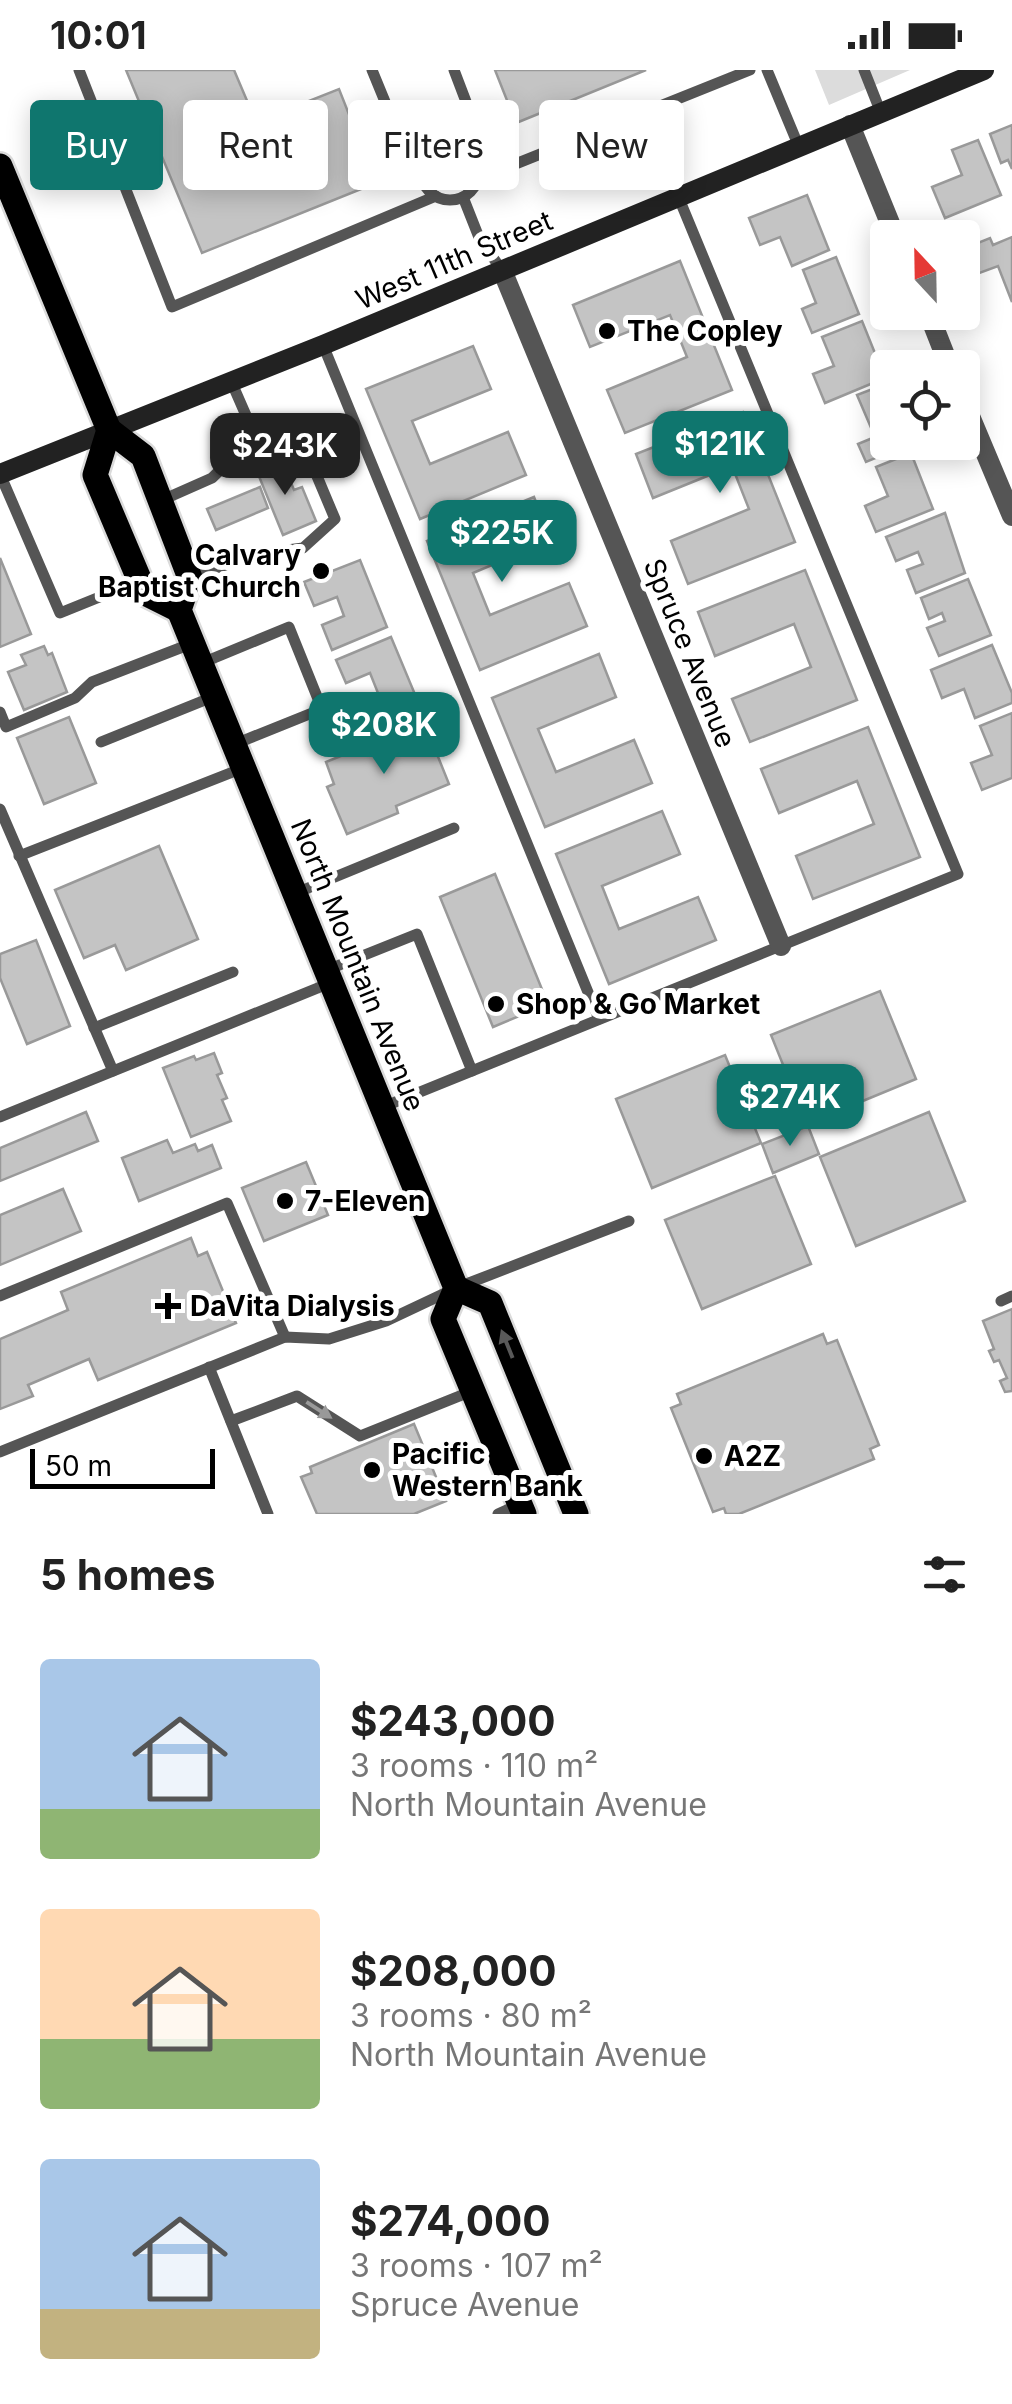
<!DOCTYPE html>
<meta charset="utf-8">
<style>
:root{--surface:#fff;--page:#f6f6f6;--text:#222;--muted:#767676;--accent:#0f766e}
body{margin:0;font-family:Inter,sans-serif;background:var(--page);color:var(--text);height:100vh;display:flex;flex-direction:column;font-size:38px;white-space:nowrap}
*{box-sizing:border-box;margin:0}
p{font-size:32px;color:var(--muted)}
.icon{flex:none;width:55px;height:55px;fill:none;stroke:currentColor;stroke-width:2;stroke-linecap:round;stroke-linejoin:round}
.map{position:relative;height:1444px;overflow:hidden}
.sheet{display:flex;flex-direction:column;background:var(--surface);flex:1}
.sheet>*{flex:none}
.guide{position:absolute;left:30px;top:30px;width:952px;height:90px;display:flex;gap:20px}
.needle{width:65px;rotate:338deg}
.buttons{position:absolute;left:870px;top:150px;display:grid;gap:20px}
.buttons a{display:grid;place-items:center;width:110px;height:110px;border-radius:10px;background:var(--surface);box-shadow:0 5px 25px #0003;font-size:50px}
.scale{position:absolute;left:30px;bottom:25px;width:185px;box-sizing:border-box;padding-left:10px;border:5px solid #000;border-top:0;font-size:28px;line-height:35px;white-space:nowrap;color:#000;-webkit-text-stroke:8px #fff;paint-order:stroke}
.price{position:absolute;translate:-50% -85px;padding:0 22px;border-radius:20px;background:var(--accent);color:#fff;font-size:32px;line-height:65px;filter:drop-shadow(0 2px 5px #0008)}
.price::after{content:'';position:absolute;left:50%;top:60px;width:30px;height:22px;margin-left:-15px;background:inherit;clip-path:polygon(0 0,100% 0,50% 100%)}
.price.current{background:#222;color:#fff}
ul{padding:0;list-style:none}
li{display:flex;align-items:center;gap:30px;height:250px;padding:0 40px}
li span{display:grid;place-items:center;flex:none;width:280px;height:200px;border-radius:10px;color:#555}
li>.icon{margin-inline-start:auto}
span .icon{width:120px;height:120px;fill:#fffc;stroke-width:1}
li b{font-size:42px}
h2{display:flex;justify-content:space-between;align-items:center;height:120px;padding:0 40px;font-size:42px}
.tag{padding:0 35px;border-radius:10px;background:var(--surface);box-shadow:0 5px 25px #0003;font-size:35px;line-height:90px}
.tag.current{background:var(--accent);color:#fff}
.status{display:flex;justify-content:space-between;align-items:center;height:70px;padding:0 50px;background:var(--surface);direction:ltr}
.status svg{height:28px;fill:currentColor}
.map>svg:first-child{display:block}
.green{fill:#dcdcdc}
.building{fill:#c4c4c4;stroke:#999;stroke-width:2.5}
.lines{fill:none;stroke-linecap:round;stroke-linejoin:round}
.primary-casing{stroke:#dbdbdb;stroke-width:30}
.lane{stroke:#555;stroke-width:11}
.street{stroke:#555;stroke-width:20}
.secondary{stroke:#222;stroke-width:20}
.primary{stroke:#000;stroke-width:25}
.oneway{fill:#595959}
.oneway2{fill:#999}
.poi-dot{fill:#000;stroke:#fff;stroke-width:4}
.labels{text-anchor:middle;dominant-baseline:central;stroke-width:10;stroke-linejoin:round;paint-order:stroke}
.street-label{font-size:28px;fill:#000;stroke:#fff}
.poi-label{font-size:28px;font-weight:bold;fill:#000;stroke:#fff;text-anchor:start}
</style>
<div class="status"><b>10:01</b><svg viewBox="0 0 49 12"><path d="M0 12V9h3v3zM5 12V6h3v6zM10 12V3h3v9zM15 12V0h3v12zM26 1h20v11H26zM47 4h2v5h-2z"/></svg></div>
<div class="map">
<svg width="1012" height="1444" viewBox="0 0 1012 1444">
<rect width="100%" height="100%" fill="#fff"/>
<polygon class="green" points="815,0 910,0 829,35"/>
<g class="building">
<polygon points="126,0 234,0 256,52 339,19 376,113 202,183"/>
<polygon points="495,0 646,0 516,53"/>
<polygon points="1012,55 1012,99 1008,90 1001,93 990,64"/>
<polygon points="978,70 1001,125 945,148 932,117 962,105 952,80"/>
<polygon points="807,125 829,180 792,196 780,167 760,175 749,148"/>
<polygon points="1012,167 1012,232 998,196 974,205 963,179 990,168 993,175"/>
<polygon points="836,187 859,244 812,263 802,239 816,233 803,200"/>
<polygon points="680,191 732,320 625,363 607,320 687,287 670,245 590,277 573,235"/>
<polygon points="862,251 885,308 825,333 813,304 834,296 822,267"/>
<polygon points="473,276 491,319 412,351 430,394 508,362 526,405 420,449 366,319"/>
<polygon points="888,313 888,372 914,372 866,392 858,374 875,367 857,325"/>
<polygon points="743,342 795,472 688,514 671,471 749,439 732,396 653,428 636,384"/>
<polygon points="911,383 933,439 876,462 865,436 888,426 876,397"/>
<polygon points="281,389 294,420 302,417 316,451 283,465 256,399"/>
<polygon points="260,417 268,438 216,460 207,439"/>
<polygon points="534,427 551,470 473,503 490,545 569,513 587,556 480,600 427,471"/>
<polygon points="945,443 965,503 916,523 907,500 923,494 918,482 896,491 886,467"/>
<polygon points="0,488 31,564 0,577"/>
<polygon points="360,490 387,557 332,580 322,555 344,546 337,527 314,536 304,512"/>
<polygon points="805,500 857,630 750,672 732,629 811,597 794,554 715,586 698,542"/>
<polygon points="968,509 991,565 939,586 927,558 945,551 942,543 929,549 921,528"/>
<polygon points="391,567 419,634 364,657 354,633 378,623 370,603 346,613 336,590"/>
<polygon points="992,575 1012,623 1012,633 975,648 964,619 942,628 931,600"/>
<polygon points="44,576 48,585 52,583 67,622 24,640 8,602 26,595 21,585"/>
<polygon points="599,584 616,627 538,659 556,702 634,670 652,713 545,757 492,628"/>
<polygon points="1012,643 1012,708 982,720 971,693 992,685 980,656"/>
<polygon points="69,647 96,713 44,734 17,668"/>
<polygon points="424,652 449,714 396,736 398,743 347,764 327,717 334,714 326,692"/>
<polygon points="868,657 920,787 813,829 796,786 874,754 857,711 779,743 761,699"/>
<polygon points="662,741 680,784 602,816 619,859 698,827 716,870 609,914 556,784"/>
<polygon points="159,776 198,869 126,900 115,875 84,888 55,820"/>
<polygon points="495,804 548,934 493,957 440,827"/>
<polygon points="36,870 70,956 27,974 0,908 0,884"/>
<polygon points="880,921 916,1009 807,1054 771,965"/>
<polygon points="214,983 222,1003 217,1005 227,1028 222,1030 231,1051 191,1067 163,998 194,986 196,990"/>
<polygon points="725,985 761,1073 652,1118 616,1029"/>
<polygon points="86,1042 98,1071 0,1111 0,1078"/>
<polygon points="929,1042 965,1131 856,1176 820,1087"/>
<polygon points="808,1056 819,1084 773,1103 762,1074"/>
<polygon points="167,1070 173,1083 195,1074 198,1081 212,1075 221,1098 139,1131 122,1088"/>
<polygon points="306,1092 328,1145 264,1171 242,1118"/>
<polygon points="775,1106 811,1194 702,1239 665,1150"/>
<polygon points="63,1119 81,1161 0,1195 0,1145"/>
<polygon points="191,1168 198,1186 207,1182 236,1253 98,1310 89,1289 28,1315 33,1326 0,1339 0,1269 68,1240 61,1222"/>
<polygon points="1012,1239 1012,1321 1005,1322 1000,1311 1007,1308 999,1290 994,1292 989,1281 994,1279 983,1251"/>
<polygon points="823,1264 827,1274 837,1270 879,1375 870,1379 874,1389 739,1444 726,1444 724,1438 713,1442 671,1338 681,1334 677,1324"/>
<polygon points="414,1354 446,1431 414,1444 317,1444 301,1407 312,1403 310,1397"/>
</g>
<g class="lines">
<g class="primary-casing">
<g id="primary">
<polyline points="0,96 109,360 143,386 190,508 179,540 456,1218 443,1249 524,1444"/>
<polyline points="109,360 95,405 145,523 179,540"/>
<polyline points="456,1218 490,1233 576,1444"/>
</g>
</g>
<g class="lane">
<polyline points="79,0 172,237 436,126"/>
<polyline points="372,0 404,78 423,92"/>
<polyline points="454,0 473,50 463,74"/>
<polyline points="767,0 799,77"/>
<polyline points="864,0 881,43"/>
<circle cx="450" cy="101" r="29"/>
<polyline points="478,109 750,0"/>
<polyline points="463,127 480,170 502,200"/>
<polyline points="323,275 599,949"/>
<polyline points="231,311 255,366"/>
<polyline points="0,404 60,543 107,524 145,523"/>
<polyline points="160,431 212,408 255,366 298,361 335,449 303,478 255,484 190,508"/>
<polyline points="202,593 289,557 322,639 235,674"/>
<polyline points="0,642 6,657 75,628 92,612 193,573"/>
<polyline points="101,672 215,626"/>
<polyline points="0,739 113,1001"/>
<polyline points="19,786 243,698"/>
<polyline points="296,823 454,758"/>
<polyline points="327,900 417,864 472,1001"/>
<polyline points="94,958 233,902"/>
<polyline points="383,1037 958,804 678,126"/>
<polyline points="0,1047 330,913"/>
<polyline points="0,1226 227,1133 285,1267"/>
<polyline points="1001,1231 1012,1226"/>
<polyline points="209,1297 268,1444"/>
<polyline points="231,1351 297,1326 360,1366 472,1321"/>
<polyline points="0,1382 285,1267 329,1269 386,1251 456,1218 629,1151"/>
<polyline points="498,1444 520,1434"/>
</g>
<g class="street">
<polyline points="850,55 896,168"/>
<polyline points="502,200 781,876"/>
<polyline points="928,242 950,298"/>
<polyline points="962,327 1012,446"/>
</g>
<polyline class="secondary" points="0,404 323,275 984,0"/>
<use href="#primary" class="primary"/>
</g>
<defs><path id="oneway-solid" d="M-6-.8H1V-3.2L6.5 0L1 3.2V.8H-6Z" transform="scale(2.5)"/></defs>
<use class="oneway" href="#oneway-solid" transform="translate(507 1274) rotate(-112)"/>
<use class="oneway2" href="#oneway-solid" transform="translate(319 1340) rotate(33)"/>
<g class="poi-dot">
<circle cx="607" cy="261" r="10"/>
<circle cx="321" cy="501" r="10"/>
<circle cx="496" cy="934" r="10"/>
<circle cx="285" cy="1131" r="10"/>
<path d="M163 1221h10v10h10v10h-10v10h-10v-10h-10v-10h10z"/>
<circle cx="704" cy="1386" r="10"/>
<circle cx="372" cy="1400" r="10"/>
</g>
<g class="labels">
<g class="street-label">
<text transform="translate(454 190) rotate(-23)">West 11th Street</text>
<text transform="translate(690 583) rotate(68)">Spruce Avenue</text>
<text transform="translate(358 895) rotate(68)">North Mountain Avenue</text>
</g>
<g class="poi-label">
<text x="627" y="261">The Copley</text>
<text x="301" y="485" text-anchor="end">Calvary<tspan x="301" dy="32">Baptist Church</tspan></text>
<text x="516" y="934">Shop &amp; Go Market</text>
<text x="305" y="1131">7-Eleven</text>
<text x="190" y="1236">DaVita Dialysis</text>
<text x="392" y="1384">Pacific<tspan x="392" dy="32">Western Bank</tspan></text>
<text x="724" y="1386">A2Z</text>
</g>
</g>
</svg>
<div class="buttons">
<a><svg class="needle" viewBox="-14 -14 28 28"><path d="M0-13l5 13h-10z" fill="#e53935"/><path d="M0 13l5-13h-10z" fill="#767676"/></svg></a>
<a><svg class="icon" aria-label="locate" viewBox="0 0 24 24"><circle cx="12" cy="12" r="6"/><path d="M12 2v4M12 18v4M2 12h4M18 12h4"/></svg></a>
</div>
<div class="scale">50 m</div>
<b class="price" style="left:720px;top:426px">$121K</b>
<b class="price current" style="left:285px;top:428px">$243K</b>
<b class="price" style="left:502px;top:515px">$225K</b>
<b class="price" style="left:384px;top:707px">$208K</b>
<b class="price" style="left:790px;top:1079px">$274K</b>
<div class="guide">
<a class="tag current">Buy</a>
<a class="tag">Rent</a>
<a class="tag">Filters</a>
<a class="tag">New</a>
</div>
</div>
<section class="sheet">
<h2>5 homes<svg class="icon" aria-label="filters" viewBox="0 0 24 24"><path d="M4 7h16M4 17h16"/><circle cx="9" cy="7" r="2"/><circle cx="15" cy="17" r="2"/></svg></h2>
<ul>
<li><span style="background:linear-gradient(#a9c7e8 75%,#8fb573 0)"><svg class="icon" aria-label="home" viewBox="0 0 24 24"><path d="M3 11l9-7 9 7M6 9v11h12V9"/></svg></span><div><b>$243,000</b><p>3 rooms · 110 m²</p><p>North Mountain Avenue</p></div></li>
<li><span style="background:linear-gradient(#ffd9b3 65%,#8fb573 0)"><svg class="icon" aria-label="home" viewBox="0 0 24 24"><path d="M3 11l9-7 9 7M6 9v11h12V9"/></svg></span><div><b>$208,000</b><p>3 rooms · 80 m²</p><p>North Mountain Avenue</p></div></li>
<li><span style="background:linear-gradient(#a9c7e8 75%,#c2b280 0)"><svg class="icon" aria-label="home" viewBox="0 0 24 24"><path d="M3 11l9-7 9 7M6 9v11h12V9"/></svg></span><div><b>$274,000</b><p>3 rooms · 107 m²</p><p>Spruce Avenue</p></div></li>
</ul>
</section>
